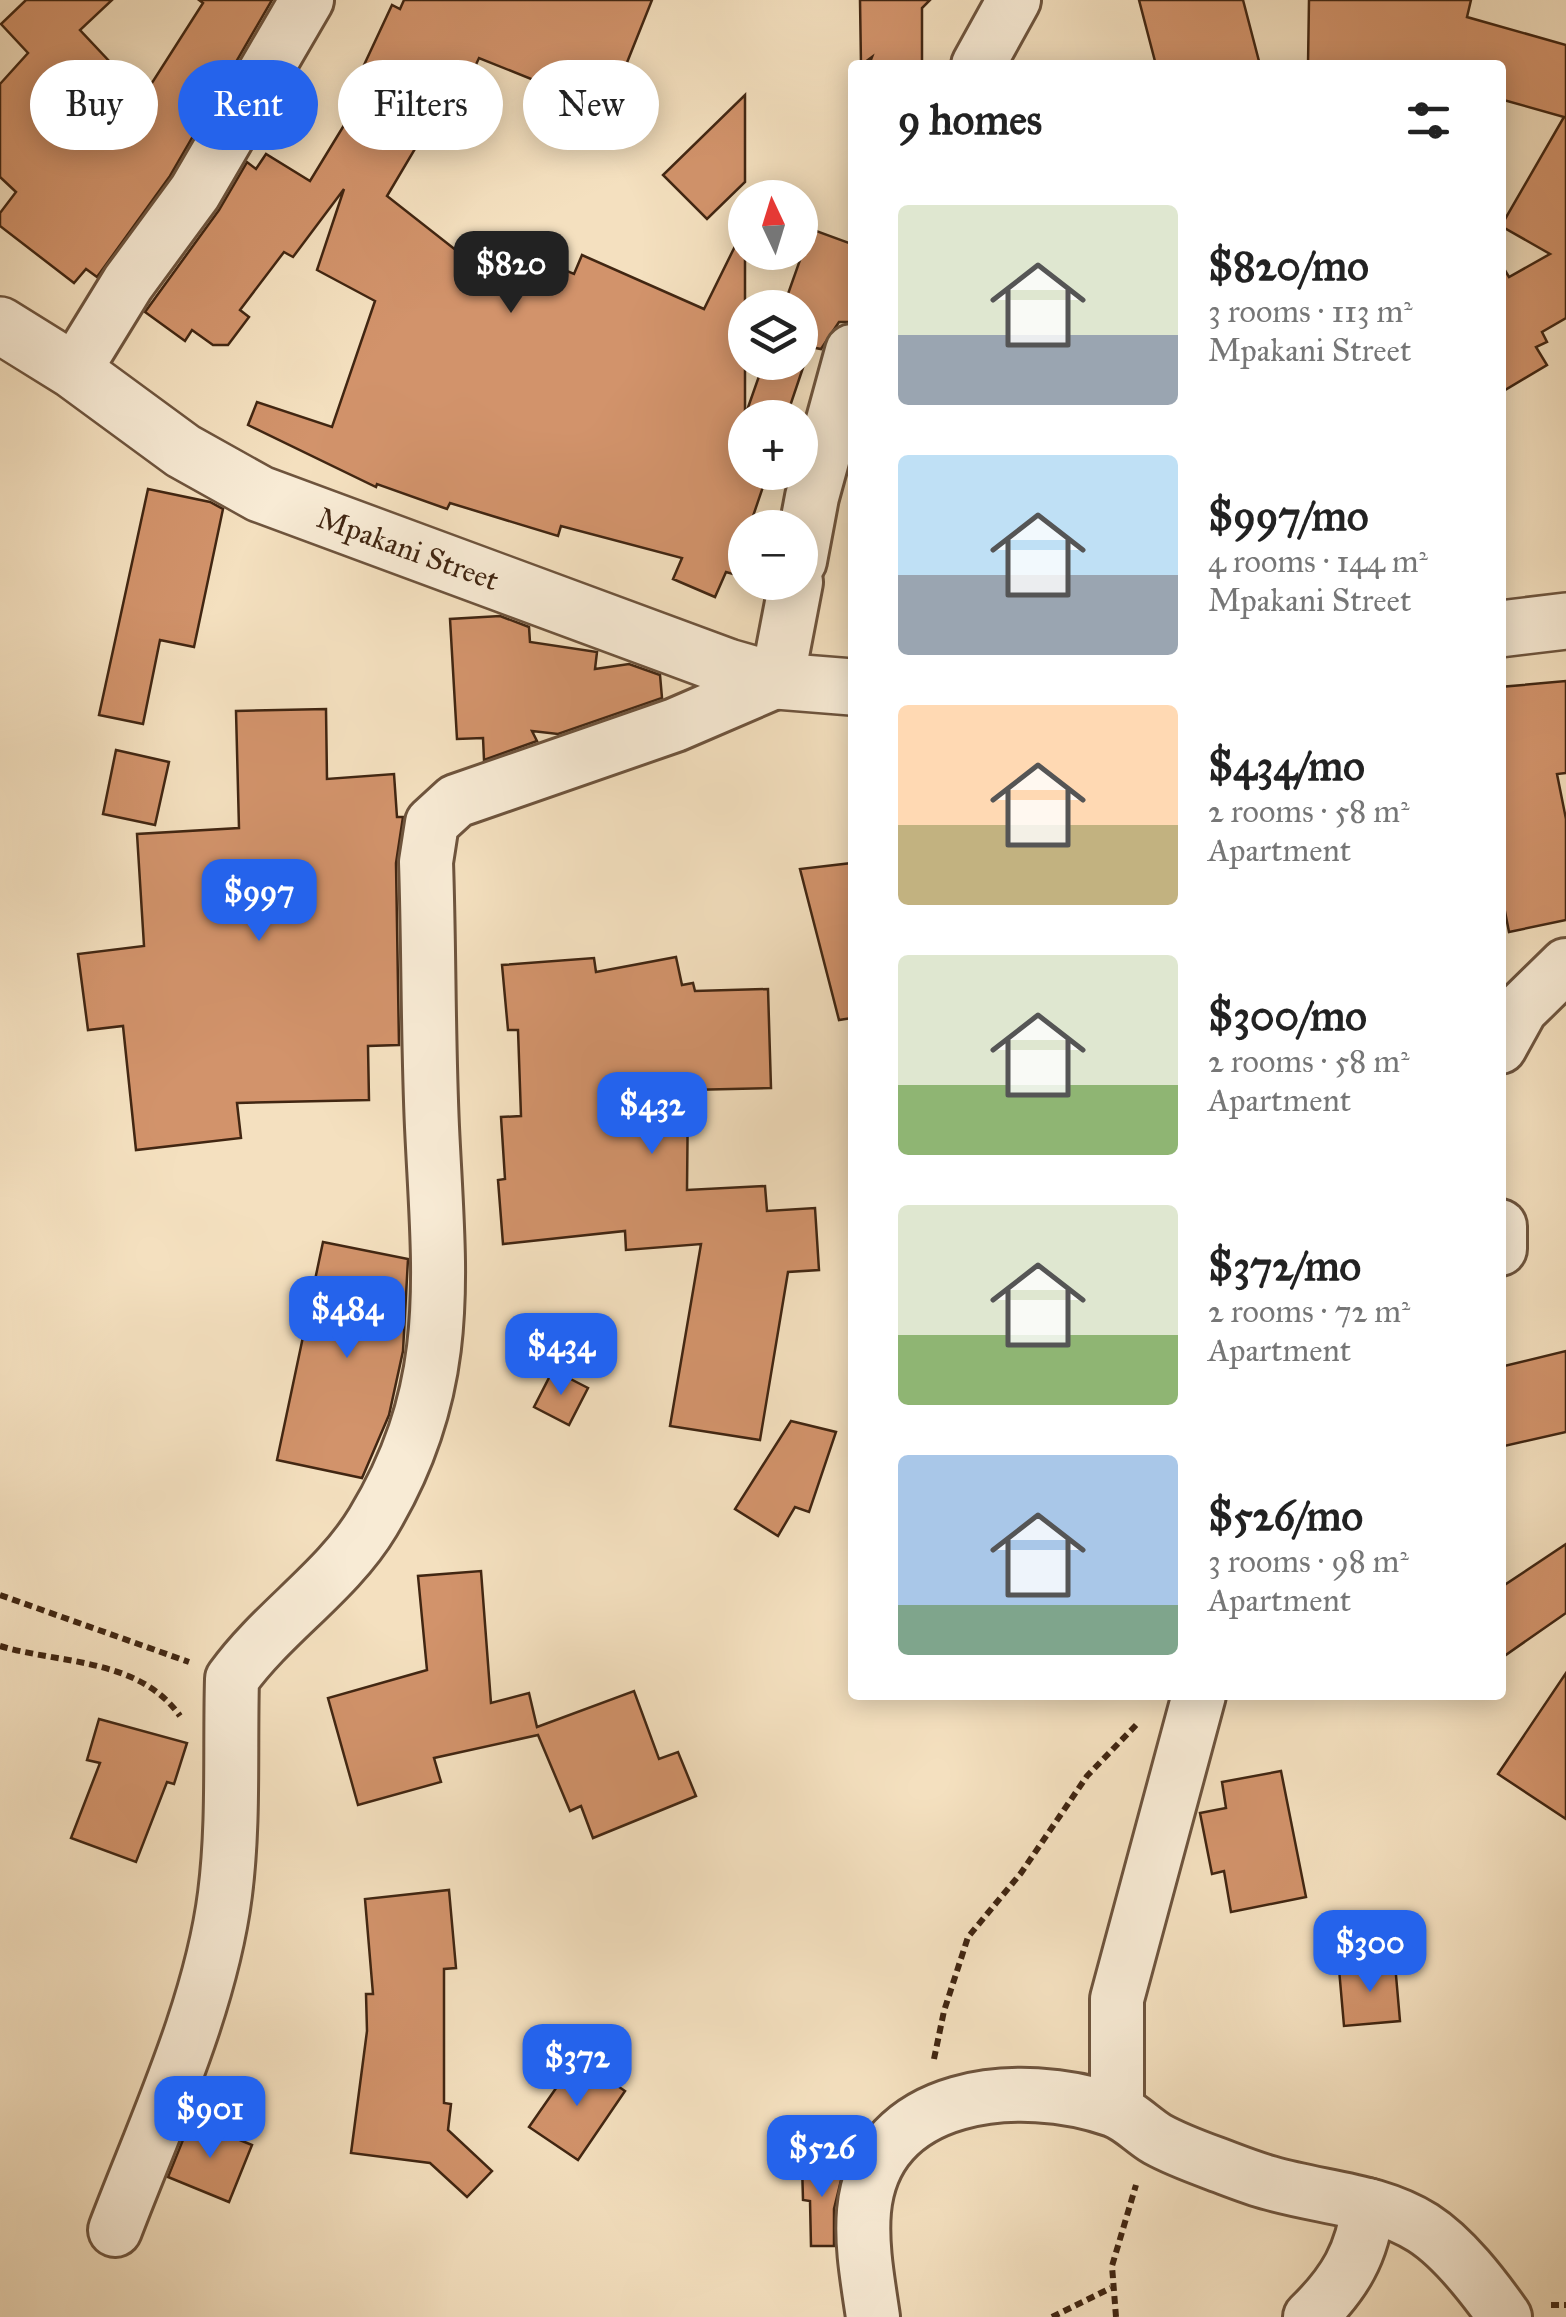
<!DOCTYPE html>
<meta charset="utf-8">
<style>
:root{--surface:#fff;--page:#f2f2f2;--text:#222;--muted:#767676;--accent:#2563eb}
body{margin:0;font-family:"IM FELL Great Primer",serif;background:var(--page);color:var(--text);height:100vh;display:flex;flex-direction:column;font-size:38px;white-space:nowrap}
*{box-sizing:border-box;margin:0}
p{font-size:32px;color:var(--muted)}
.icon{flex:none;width:55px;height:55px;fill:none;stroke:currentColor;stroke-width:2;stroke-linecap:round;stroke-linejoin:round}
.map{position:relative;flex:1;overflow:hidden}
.drawer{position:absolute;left:848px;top:60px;width:658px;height:1640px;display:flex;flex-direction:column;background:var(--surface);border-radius:10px;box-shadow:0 5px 25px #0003}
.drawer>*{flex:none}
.banner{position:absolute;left:30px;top:60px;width:668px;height:90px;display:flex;gap:20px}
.needle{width:65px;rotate:356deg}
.buttons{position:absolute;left:728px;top:180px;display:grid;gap:20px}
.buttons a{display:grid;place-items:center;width:90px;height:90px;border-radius:50%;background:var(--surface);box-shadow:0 5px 25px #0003;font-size:50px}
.price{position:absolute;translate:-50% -85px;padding:0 22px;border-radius:20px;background:var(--accent);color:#fff;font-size:32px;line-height:65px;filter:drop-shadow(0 2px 5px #0008)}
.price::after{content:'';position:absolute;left:50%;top:60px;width:30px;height:22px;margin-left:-15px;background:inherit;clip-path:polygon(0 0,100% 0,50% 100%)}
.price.on{background:#222;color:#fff}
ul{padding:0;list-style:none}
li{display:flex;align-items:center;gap:30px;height:250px;padding:0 50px}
li span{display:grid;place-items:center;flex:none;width:280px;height:200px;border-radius:10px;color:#555}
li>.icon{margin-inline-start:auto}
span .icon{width:120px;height:120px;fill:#fffc;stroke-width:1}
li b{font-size:42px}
h2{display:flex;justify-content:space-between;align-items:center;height:120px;padding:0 50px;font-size:42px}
.chip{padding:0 35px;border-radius:45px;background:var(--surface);box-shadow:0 5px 25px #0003;font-size:35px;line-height:90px}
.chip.on{background:var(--accent);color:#fff}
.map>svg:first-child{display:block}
.building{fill:#d2936b;stroke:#412612;stroke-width:2.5}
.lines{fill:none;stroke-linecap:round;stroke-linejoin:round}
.minor-casing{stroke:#6e543d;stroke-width:58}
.tertiary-casing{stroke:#6e543d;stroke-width:60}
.path{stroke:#412612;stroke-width:6;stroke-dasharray:8 5;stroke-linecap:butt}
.minor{stroke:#f8ebd5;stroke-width:52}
.tertiary{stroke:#f8ebd5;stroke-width:55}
.labels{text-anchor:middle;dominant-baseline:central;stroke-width:9;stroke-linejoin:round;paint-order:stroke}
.street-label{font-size:30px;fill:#412612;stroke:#f8ebd5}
</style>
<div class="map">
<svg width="1566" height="2317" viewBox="0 0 1566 2317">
<rect width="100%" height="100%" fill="#f4e0bf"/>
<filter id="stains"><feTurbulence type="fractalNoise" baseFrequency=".002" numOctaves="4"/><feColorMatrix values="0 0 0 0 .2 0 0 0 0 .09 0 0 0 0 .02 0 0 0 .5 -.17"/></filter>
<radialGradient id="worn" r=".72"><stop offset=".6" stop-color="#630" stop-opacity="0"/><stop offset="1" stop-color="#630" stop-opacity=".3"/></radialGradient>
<g class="building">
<polygon points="26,0 112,0 80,30 143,97 203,3 199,0 272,0 170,176 97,277 86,269 74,283 0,226 0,213 16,192 0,177 0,84 28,53 1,24"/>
<polygon points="404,0 652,0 608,110 479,58 447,127 432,120 387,196 485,273 498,243 574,274 582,255 704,309 745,226 745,416 764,362 800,362 800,308 783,308 811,229 852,244 852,322 839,322 821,349 810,347 786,418 745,418 745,472 768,472 749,528 745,528 733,574 726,572 715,597 673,579 682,558 561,526 558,536 450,503 447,509 377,484 376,487 248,425 257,402 332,427 375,301 317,270 344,189 293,257 284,252 240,310 249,317 228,345 213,345 192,330 185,341 145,312 219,210 247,162 256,169 266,154 310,181 360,99 350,95 392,5 400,9"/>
<polygon points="860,0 930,0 922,8 922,65 869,65 872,57 861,65"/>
<polygon points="1139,0 1243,0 1260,65 1156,65"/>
<polygon points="1309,0 1471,0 1467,17 1566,45 1566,318 1542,332 1547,342 1536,347 1547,365 1500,393 1500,262 1509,277 1550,254 1501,226 1564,117 1500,99 1500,65 1308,65"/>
<polygon points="745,95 745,182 707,219 663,175"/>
<polygon points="148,489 210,502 223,509 194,647 160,640 143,724 99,715"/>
<polygon points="500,616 529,627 530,642 597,652 595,669 629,664 660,675 662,698 558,734 532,731 537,741 484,760 483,738 457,739 450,619"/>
<polygon points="1566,681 1566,773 1557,774 1566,819 1566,920 1509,932 1500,886 1500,687"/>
<polygon points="326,709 327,779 394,774 397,817 403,817 396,863 399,1045 368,1046 369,1100 237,1103 241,1138 136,1150 123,1026 88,1030 78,954 144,946 137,834 239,828 236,711"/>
<polygon points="116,750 169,762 155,825 103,814"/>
<polygon points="852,863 852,1018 839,1020 800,869"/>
<polygon points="676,957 682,985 693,983 695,991 768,989 771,1088 688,1090 687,1190 765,1186 767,1211 815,1208 819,1270 788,1272 760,1440 670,1426 701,1244 626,1250 625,1231 503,1244 498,1180 505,1179 501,1117 521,1116 518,1030 508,1030 502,965 594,958 596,972"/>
<polygon points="323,1242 408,1259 403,1351 389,1415 362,1478 277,1460"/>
<polygon points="1566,1351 1566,1432 1500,1447 1500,1367"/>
<polygon points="553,1370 588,1388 569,1425 534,1407"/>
<polygon points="791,1421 836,1432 809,1512 795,1507 778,1536 735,1509"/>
<polygon points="1566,1544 1566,1613 1500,1659 1500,1588"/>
<polygon points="481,1571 491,1703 529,1693 537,1727 634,1691 659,1759 678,1752 696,1796 593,1838 581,1806 570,1811 538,1735 434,1758 441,1782 358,1805 328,1698 427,1670 418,1576"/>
<polygon points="1566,1673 1566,1819 1498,1774"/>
<polygon points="99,1719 187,1743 174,1784 167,1782 136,1862 71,1838 100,1763 87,1760"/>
<polygon points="1281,1771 1306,1897 1231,1912 1224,1871 1212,1874 1200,1813 1226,1808 1222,1782"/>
<polygon points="449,1890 456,1968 444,1969 444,2103 451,2104 448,2130 492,2171 467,2197 430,2163 351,2153 367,2031 366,1994 373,1994 365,1899"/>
<polygon points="1395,1964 1400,2021 1344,2026 1339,1969"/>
<polygon points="577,2058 625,2091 578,2160 529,2127"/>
<polygon points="191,2120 252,2145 229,2202 168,2177"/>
<polygon points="802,2164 845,2164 834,2209 834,2246 811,2246 810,2201 803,2200"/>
</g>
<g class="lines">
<g class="minor-casing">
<g id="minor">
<polyline points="978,65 1014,0"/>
<polyline points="74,371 128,283 195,192 307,0"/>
<polyline points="800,561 812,497 852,351"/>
<polyline points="1500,1047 1521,1009 1566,965"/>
<polyline points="1500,1226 1500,1249"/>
<polyline points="1117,2111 1117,1999 1199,1695"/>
<path d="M115,2230C155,2125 211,2006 225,1894C234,1824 230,1750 232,1679C273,1622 337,1582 373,1522C455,1386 439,1276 432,1127C428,1038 429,950 426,862L432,823L456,801L675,725L777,681L796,582"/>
<path d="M873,2317C868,2282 861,2246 864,2211C875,2090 1021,2078 1113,2110C1130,2116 1142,2130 1157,2139C1175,2149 1194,2156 1213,2163C1232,2170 1251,2178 1270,2183C1321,2198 1377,2199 1423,2228C1454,2248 1483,2286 1505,2317"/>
<path d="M1310,2317C1344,2284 1363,2253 1368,2205"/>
</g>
</g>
<g class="tertiary-casing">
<g id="tertiary">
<polyline points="0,325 74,371 183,451 260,494 728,667 777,681 852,687"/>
<polyline points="1500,629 1566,621"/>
</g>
</g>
<g class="path">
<polyline points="0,1595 189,1662"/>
<path d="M0,1646C61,1664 139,1658 180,1716"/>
<polyline points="934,2059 944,2011 968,1937 1021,1873 1087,1776 1139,1722"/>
<polyline points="1551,2305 1566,2305"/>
<polyline points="1052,2317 1111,2288"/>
<polyline points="1116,2317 1112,2266 1136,2185"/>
</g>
<use href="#minor" class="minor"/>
<use href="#tertiary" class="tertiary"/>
</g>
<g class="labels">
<g class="street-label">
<text transform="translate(408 549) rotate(20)">Mpakani Street</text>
</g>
</g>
<rect width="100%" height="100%" filter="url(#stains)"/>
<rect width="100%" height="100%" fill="url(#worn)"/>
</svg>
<div class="buttons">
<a><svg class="needle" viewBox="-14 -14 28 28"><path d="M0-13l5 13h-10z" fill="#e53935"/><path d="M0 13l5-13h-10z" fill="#767676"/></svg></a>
<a><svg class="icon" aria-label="layers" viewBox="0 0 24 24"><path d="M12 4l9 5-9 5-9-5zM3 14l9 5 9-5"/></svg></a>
<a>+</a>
<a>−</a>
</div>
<b class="price on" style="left:511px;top:316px">$820</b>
<b class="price" style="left:259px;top:944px">$997</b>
<b class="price" style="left:652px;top:1157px">$432</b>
<b class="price" style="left:347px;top:1361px">$484</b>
<b class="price" style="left:561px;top:1398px">$434</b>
<b class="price" style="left:1370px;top:1995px">$300</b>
<b class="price" style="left:577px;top:2109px">$372</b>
<b class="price" style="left:210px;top:2161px">$901</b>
<b class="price" style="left:822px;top:2200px">$526</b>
<div class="banner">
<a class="chip">Buy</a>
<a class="chip on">Rent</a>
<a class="chip">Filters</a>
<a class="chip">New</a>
</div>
<section class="drawer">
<h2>9 homes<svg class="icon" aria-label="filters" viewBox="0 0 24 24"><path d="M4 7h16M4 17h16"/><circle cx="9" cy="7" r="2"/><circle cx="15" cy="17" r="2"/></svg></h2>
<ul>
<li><span style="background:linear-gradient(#dfe7d0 65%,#9aa5b1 0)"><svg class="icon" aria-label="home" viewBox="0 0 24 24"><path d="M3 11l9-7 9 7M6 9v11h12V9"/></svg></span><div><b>$820/mo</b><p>3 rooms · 113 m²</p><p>Mpakani Street</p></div></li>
<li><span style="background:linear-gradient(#bfe0f5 60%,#9aa5b1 0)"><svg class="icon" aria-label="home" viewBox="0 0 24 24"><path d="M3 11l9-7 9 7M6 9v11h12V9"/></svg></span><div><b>$997/mo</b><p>4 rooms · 144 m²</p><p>Mpakani Street</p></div></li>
<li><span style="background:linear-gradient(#ffd9b3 60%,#c2b280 0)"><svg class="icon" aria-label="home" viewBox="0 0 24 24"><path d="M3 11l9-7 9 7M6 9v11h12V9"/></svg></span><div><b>$434/mo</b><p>2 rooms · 58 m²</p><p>Apartment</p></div></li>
<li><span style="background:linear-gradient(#dfe7d0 65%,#8fb573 0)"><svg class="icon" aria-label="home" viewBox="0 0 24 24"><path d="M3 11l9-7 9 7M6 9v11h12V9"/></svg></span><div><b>$300/mo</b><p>2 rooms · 58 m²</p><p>Apartment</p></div></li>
<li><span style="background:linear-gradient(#dfe7d0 65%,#8fb573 0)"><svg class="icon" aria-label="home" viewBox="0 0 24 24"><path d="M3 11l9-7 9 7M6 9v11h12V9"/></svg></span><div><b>$372/mo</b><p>2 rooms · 72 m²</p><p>Apartment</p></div></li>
<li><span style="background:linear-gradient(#a9c7e8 75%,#7fa58c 0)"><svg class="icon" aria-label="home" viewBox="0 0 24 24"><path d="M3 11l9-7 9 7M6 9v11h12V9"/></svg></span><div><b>$526/mo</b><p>3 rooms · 98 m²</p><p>Apartment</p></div></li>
</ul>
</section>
</div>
